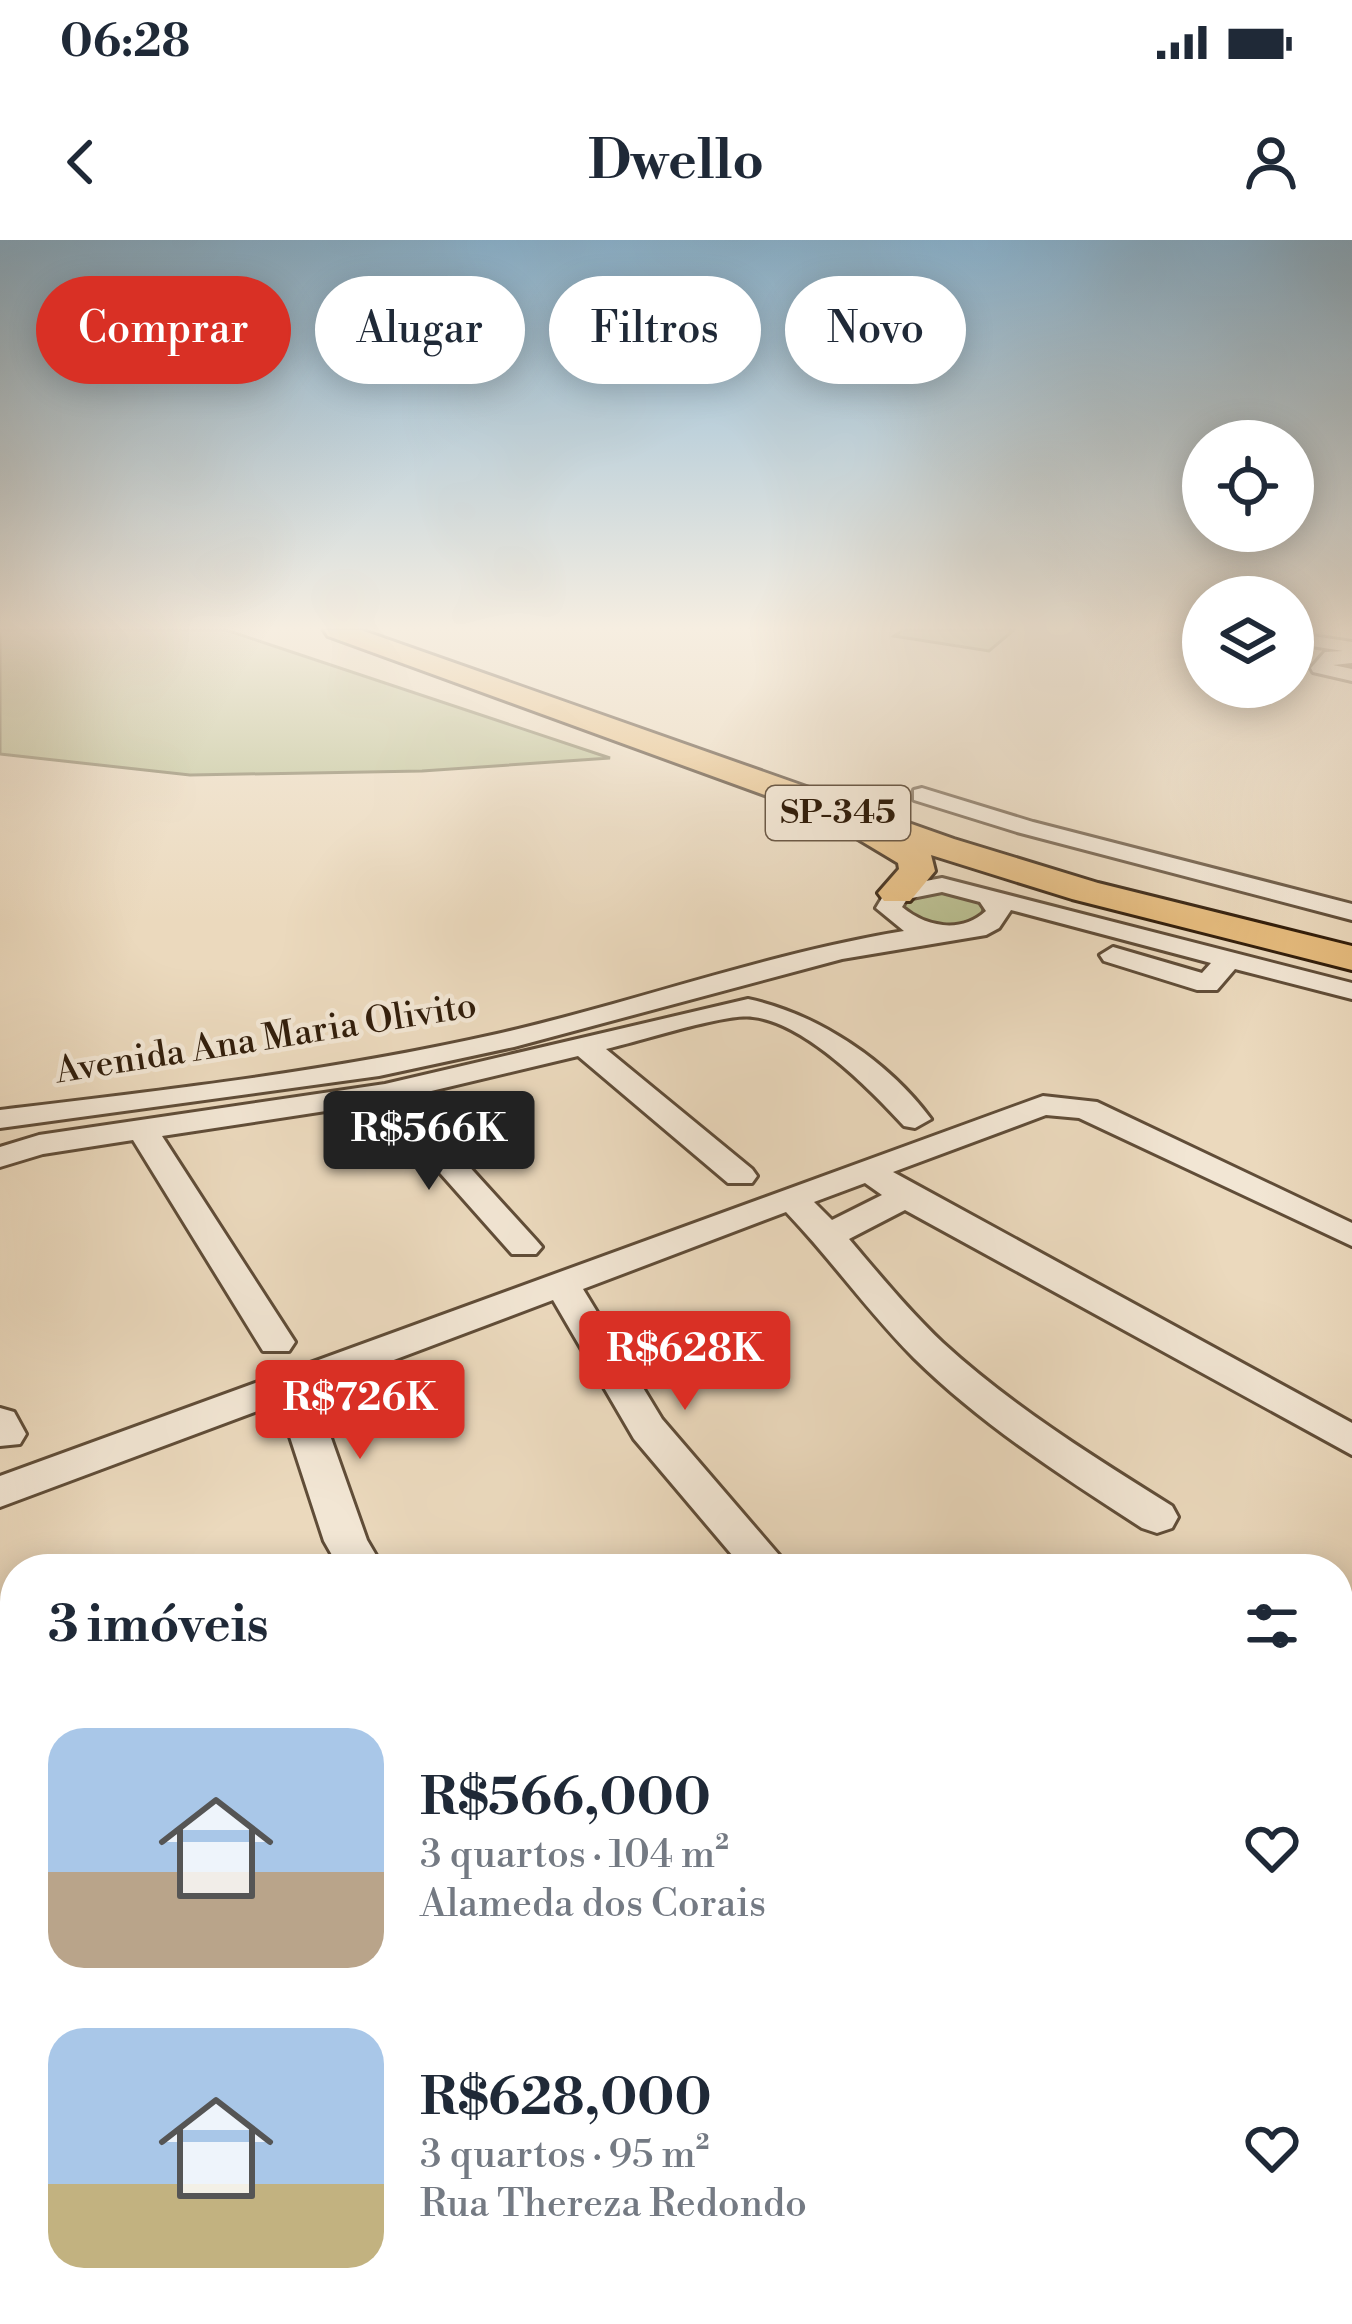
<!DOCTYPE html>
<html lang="pt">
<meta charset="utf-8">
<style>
:root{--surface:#fff;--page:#f2f2f3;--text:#1f2937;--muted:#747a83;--accent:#d93025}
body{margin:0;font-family:"Libre Bodoni",serif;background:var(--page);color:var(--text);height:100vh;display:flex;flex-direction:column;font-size:45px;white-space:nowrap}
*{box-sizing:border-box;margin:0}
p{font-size:39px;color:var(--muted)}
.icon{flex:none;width:66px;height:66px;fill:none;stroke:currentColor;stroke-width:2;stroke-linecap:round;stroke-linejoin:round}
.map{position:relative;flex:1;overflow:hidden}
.side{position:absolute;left:0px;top:1314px;width:1353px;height:771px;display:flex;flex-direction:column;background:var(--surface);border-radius:48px 48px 0 0;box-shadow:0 6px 30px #0003}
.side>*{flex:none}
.top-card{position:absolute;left:36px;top:36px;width:1281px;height:108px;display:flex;gap:24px}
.tools{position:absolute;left:1182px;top:180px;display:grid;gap:24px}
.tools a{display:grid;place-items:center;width:132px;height:132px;border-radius:50%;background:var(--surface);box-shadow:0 6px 30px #0003;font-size:60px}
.price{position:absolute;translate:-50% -102px;padding:0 27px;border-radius:12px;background:var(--accent);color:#fff;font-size:39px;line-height:78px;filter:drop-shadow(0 3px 6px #0008)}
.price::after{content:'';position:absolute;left:50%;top:72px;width:36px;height:27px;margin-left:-18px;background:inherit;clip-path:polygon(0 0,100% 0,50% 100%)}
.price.active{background:#222;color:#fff}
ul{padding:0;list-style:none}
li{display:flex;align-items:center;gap:36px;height:300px;padding:0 48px}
li span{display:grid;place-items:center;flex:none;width:336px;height:240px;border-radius:36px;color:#555}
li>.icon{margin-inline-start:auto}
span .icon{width:144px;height:144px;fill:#fffc;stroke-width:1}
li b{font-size:51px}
h2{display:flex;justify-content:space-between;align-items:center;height:144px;padding:0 48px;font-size:51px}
.tag{padding:0 42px;border-radius:54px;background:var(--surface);box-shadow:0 6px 30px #0003;font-size:42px;line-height:108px}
.tag.active{background:var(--accent);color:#fff}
.status{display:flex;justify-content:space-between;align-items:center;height:84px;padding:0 60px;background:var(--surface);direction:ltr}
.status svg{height:33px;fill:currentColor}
header{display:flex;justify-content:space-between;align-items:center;height:156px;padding:0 48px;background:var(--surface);font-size:54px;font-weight:700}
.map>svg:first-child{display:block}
.green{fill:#b9bf90;stroke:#766e4e;stroke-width:3}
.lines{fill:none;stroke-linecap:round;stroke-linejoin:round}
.minor-casing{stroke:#604d38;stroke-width:6}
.highway-casing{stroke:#321e0b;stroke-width:6}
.minor{fill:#f2e6d4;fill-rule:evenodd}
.highway{fill:#e6bc7e;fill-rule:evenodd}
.labels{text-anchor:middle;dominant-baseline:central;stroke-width:9;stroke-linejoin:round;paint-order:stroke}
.shield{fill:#f2e6d4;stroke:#6c5a47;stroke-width:3}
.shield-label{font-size:33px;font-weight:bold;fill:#321e0b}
.street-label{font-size:36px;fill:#321e0b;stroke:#f2e6d4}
</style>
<div class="status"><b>06:28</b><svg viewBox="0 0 49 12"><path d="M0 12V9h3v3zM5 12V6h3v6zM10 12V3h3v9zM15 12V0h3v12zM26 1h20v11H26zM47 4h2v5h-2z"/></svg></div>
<header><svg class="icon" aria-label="back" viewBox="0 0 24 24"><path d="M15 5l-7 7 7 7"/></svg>Dwello<svg class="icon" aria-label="person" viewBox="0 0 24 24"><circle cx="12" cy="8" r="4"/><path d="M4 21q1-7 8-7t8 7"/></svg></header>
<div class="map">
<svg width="1352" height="2084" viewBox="0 0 1352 2084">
<rect width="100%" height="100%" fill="#ebd9bd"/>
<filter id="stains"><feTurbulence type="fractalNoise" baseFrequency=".00167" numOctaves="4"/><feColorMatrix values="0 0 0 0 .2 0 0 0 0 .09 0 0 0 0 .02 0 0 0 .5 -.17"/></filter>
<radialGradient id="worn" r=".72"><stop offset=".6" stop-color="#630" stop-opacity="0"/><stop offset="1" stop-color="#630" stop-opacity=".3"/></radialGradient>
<g class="green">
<polygon points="0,390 226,390 610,518 422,531 190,535 0,514"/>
<polygon points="903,390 1014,390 989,411 894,396"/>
<path d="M941,649L976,659L983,668L981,677C949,690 918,691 897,663Z"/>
</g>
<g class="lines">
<g class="minor-casing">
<g id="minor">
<polygon points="1293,393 1352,402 1352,423 1333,425 1352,429 1352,441 1313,432 1311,428 1325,412 1343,411 1293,403"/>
<polygon points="922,548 1033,582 1352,664 1352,680 1017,592 914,560 914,550"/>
<path d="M942,638L1352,743V759L1235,729L1217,750H1197L1104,721L1100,715L1113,707L1202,733L1211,723L1011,670L999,688L986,695L842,719L514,807L379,836L0,888V870C167,850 333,831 497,794C633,763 765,714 904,691L876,668L888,648ZM942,652L980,662L986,671C961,694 926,687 902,667L907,659Z"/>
<path d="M748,759C818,774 888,821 931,879L915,888L904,886C870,849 805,783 753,777C724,773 639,802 606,809L752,929L757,936L752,943H728L578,816L406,857L536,1000L542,1007L536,1014H512L378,863L162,896L295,1102L289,1111H263L133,900L43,914L0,927V907L39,895L385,844Z"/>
<path d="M1043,856L1097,862L1352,983V1006L1079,878L1046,875L893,932L1352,1183V1215L905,970L849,999C879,1034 909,1071 943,1103C1013,1167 1092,1216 1172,1266L1178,1277L1172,1288L1157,1293L1142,1288C1062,1236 982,1185 914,1118C868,1072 831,1019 786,972L583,1049L662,1179L791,1329H744L634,1199L553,1060L314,1150L367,1300L384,1329H340L324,1301L279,1163L0,1267V1236ZM865,943L882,955L832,980L814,962Z"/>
<polygon points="0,1168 14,1172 26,1194 20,1204 0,1206"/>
<polygon points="0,1416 15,1421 15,1508 0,1503"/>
<polygon points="1338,1712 1352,1717 1352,1773 1338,1767"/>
<polygon points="261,2070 330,2070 336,2084 266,2084"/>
<polygon points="1013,2070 1090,2070 1096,2084 1018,2084"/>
</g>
</g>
<g class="highway-casing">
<polygon id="highway" points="324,390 361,390 954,599 1098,643 1352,706 1352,730 1072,659 931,615 935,631 910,661 884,661 878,653 899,629 898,623 858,599 855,588 328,396"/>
</g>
<use href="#minor" class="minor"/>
<use href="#highway" class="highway"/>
</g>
<linearGradient id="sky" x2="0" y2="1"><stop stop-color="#89b6d5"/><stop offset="0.57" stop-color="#f6eee1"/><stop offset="1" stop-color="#f6eee1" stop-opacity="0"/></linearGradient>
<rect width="1352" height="681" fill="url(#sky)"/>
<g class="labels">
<rect class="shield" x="766" y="546" width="144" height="54" rx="9"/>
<g class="shield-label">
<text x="838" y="573">SP-345</text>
</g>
<g class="street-label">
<text transform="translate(266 799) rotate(-9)">Avenida Ana Maria Olivito</text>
</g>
</g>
<rect width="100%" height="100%" filter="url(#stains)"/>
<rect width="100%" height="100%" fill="url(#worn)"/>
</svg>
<div class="tools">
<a><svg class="icon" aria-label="locate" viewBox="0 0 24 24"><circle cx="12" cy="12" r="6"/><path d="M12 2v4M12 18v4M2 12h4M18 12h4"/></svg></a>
<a><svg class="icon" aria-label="layers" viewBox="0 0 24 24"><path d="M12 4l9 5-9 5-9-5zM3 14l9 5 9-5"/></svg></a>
</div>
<b class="price active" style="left:429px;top:953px">R$566K</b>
<b class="price" style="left:685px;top:1173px">R$628K</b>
<b class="price" style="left:360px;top:1222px">R$726K</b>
<div class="top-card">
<a class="tag active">Comprar</a>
<a class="tag">Alugar</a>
<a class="tag">Filtros</a>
<a class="tag">Novo</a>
</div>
<section class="side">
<h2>3 imóveis<svg class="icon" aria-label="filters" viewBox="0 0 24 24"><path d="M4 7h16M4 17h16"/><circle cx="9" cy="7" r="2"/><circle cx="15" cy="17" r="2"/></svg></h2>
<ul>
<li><span style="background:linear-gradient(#a9c7e8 60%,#b9a48a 0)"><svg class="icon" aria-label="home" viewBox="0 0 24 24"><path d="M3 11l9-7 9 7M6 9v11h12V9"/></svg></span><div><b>R$566,000</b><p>3 quartos · 104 m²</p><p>Alameda dos Corais</p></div><svg class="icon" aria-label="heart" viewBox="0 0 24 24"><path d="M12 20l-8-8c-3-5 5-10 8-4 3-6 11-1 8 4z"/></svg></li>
<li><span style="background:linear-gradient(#a9c7e8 65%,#c2b280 0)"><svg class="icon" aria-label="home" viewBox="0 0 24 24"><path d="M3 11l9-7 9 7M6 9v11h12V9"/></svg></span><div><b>R$628,000</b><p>3 quartos · 95 m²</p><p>Rua Thereza Redondo</p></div><svg class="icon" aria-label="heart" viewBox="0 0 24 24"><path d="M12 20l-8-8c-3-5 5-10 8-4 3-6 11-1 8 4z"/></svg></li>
</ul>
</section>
</div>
